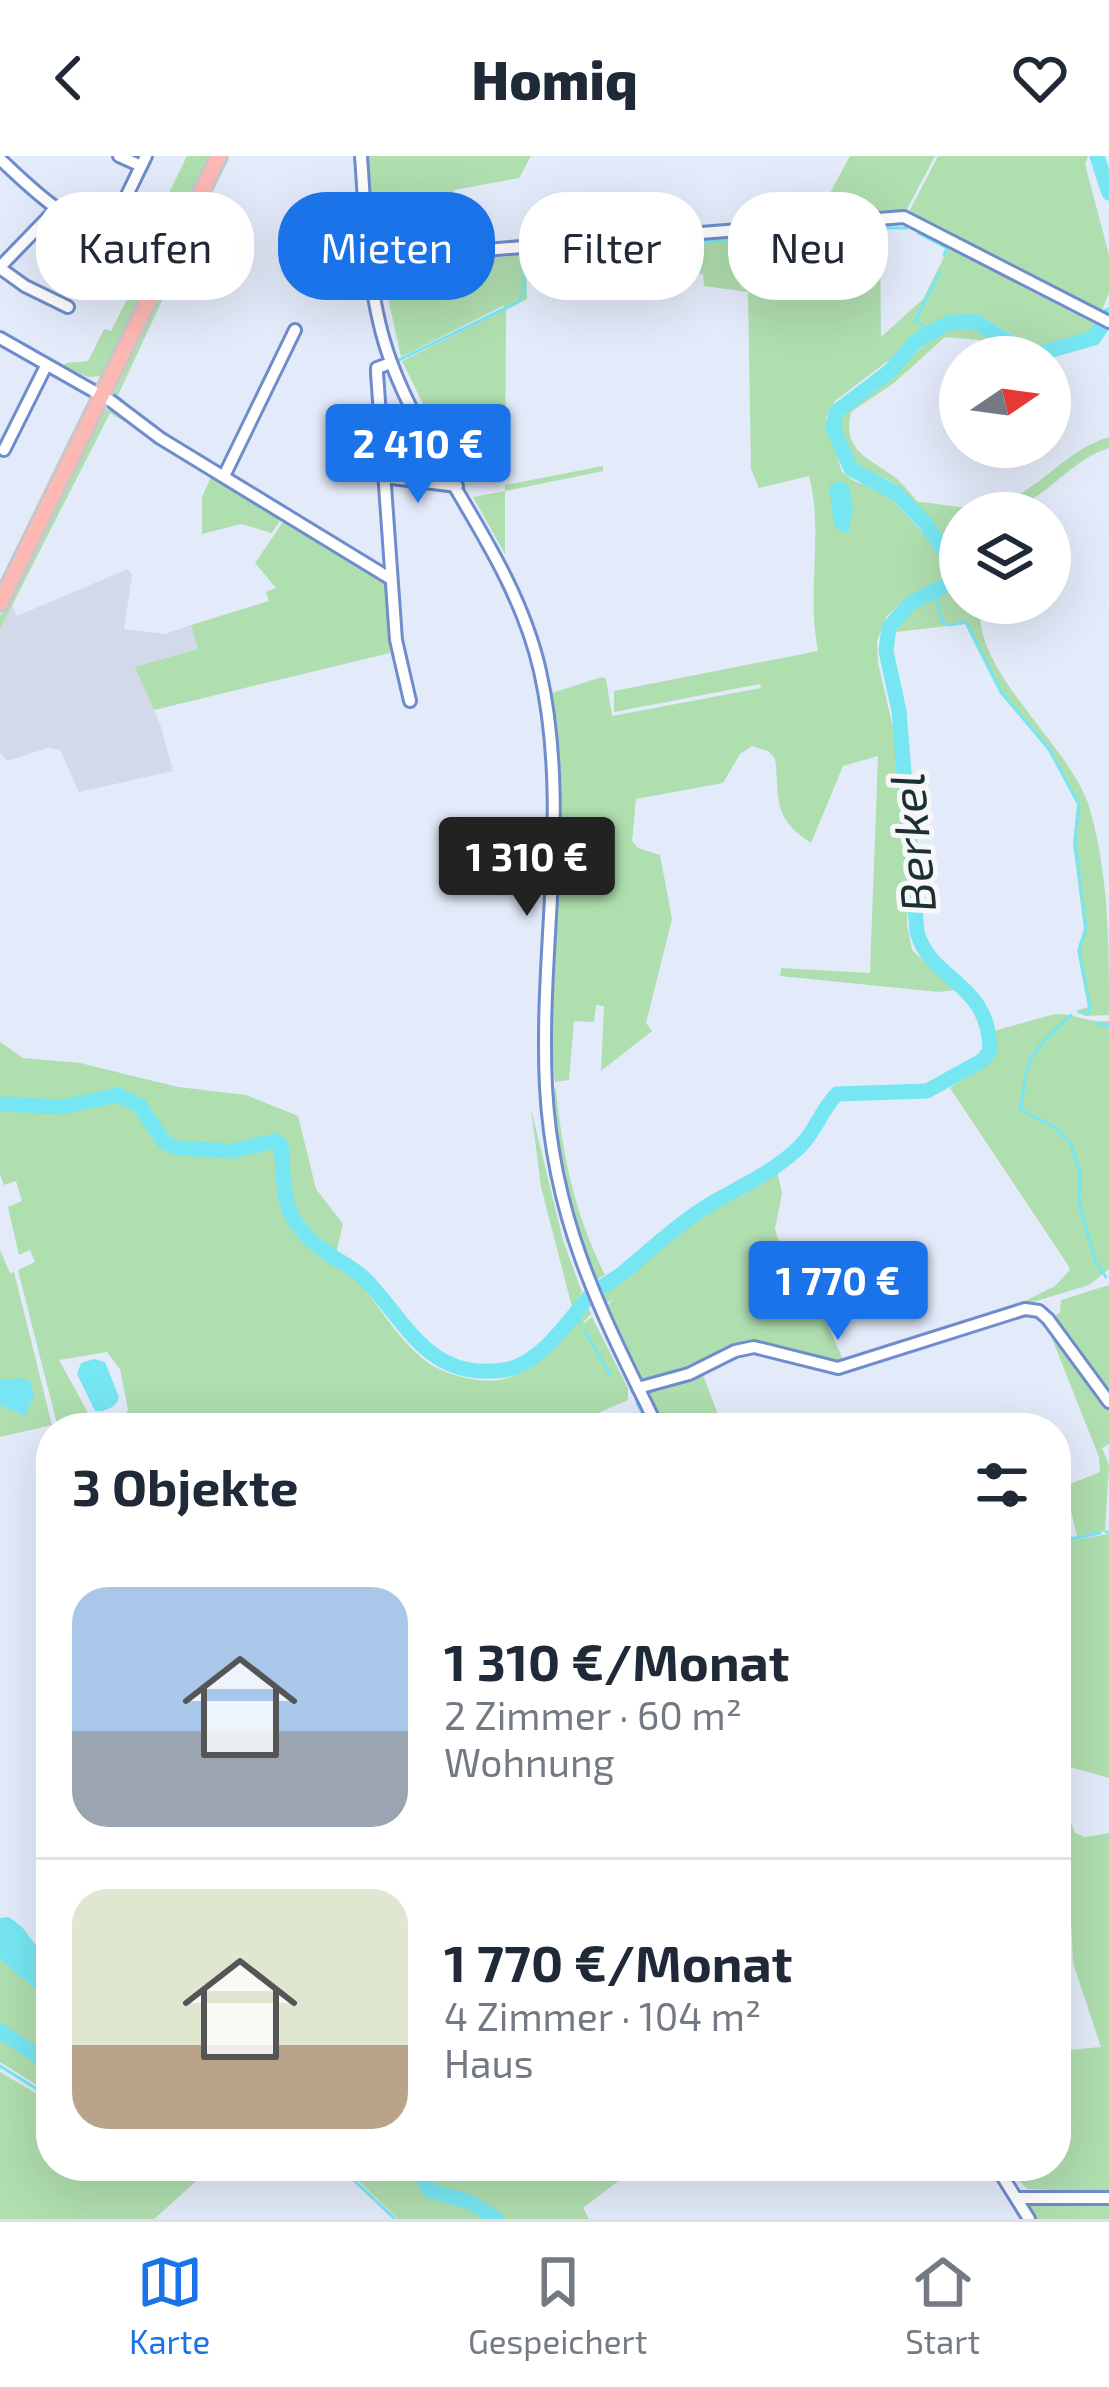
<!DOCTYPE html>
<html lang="de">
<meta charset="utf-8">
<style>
:root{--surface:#fff;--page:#f2f2f3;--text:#1f2937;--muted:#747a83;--line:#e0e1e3;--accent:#1a73e8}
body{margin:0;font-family:"Exo 2",sans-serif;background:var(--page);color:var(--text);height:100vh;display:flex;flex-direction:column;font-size:45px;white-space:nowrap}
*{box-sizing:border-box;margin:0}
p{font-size:39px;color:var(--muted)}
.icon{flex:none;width:66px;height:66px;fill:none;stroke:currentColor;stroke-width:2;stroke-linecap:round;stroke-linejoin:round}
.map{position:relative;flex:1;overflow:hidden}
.side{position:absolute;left:36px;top:1257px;width:1035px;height:768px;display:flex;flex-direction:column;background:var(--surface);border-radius:48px;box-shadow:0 12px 48px #0002}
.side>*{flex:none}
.hud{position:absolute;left:36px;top:36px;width:1038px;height:108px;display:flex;gap:24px}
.needle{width:78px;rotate:77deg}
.tools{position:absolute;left:939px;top:180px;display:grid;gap:24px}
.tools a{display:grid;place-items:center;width:132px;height:132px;border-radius:50%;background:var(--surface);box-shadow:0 12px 48px #0002;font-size:60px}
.price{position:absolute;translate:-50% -102px;padding:0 27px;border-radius:12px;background:var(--accent);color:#fff;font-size:39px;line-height:78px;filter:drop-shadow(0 3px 6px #0008)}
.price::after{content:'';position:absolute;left:50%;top:72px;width:36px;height:27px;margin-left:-18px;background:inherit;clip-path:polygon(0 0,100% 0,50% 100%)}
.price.on{background:#222;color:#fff}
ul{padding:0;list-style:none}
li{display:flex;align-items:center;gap:36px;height:300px;padding:0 36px}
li+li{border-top:3px solid var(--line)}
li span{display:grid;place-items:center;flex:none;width:336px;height:240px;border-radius:36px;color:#555}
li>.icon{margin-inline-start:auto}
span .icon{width:144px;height:144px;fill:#fffc;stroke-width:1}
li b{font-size:51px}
h2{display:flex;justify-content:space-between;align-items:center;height:144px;padding:0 36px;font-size:51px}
.pill{padding:0 42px;border-radius:48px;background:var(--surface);box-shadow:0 12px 48px #0002;font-size:42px;line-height:108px}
.pill.on{background:var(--accent);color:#fff}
header{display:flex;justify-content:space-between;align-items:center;height:156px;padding:0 36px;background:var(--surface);font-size:54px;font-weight:800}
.menu{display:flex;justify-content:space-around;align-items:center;height:168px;border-top:3px solid var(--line);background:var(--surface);font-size:33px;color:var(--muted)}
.menu a{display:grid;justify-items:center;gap:6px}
.menu .on{color:var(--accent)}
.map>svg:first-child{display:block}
.built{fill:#d2d9e9}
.green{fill:#afdeaf}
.water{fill:#76e6f2}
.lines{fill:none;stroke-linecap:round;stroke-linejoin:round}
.stream{stroke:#76e6f2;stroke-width:3}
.river{stroke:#76e6f2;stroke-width:15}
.minor-casing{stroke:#6f8ccd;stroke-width:16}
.major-casing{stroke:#c4c7cc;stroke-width:20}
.minor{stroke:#fff;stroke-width:10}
.major{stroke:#fdb8b3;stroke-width:14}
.labels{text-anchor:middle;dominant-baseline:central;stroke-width:10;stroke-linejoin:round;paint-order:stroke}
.water-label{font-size:48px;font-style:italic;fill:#1c3032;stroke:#f7f7f7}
</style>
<header><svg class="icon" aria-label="back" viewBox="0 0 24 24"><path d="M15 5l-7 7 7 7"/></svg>Homiq<svg class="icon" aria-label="heart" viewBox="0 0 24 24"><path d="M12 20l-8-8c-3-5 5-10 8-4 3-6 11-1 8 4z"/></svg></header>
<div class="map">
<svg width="1109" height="2063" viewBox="0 0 1109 2063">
<rect width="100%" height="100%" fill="#e3eaf9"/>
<polygon class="built" points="128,413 132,419 124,473 165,478 191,469 199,493 136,511 161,571 173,615 79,636 60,594 48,592 7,605 0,596 0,473 12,449 17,460"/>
<g class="green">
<polygon points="187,0 211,0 103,220 88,221 63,211 66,207 88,205 104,173 111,175 132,134 141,137 165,89 148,80"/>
<polygon points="365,0 531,0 519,22 454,34 474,89 373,97"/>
<polygon points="850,0 935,0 906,55 817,61"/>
<polygon points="938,0 1088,0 1085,8 1109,99 1109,137 1101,157 909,56"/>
<polygon points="212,27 216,29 118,239 146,265 221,311 285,186 220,314 142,267 114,238"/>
<polygon points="358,68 361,98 324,101 285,75"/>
<path d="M880,70L881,181L923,143L949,91L1094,166L1101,165L1091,178L1056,190L1036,192L982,161H946L914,178L893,201L835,245L826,261L842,316L854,325L884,335L928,382L946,409L944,424L907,442L886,461L877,485L878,507L894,576L908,713L907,769L912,794L955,834L939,836L780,820L781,812L870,817L878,600L843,610L811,687C771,661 780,642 775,602L768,595L752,590L740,598L723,627L636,643L632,685L638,692L660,699L672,763L646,867L652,875L601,915L604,850L596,849L594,866L574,865L569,924L555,926L551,890L561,619L552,537L602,521L606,523L612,560L761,532L760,528L614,556V535L818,495C806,437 824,376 809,320L759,332L751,313L748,136L704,130L703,118L603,128L604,95Z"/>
<polygon points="526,99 527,143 506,154 505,319 494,306 490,275 448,299 402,205 506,153 503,150 401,201 381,110"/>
<path d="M960,169C988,173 1008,194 1035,201H1015L979,184L945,181L894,227L851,256C841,297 872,303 897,323C905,330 911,339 918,346C940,347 963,354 985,351C1035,343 1061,295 1109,281V292C1067,305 1044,348 1000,357C988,359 972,357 960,357V414C952,391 910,336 888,324C875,317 863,317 854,305C845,295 843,282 839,269L849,249L896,218L932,180Z"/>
<polygon points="106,254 116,254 142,276 110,257 0,473 0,460"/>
<polygon points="603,310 603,315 505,335 505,398 473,341 505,335 505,329"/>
<polygon points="212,319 282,361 272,377 241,368 202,378 202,341"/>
<polygon points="285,363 385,424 390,497 154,554 135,511 198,493 191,469 269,445 266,436 276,432 255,407"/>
<path d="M960,416V447H981C970,512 1064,583 1088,647C1109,716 1109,786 1109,859L1085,860L1076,855L1088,851L1077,794L1084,773L1073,688L1077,647L1048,594L1000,537L965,468L895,476L907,457L956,428Z"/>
<path d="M1055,858C1075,858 1089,867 1109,865V1113L1089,1129L1023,1149L1025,1145L1055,1130L1070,1114L1068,1109L950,932L992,903L994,875Z"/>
<polygon points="0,886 23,902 80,907 178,931 246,939 298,960 316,1033 343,1068 336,1098 296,1066 284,989 278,982 225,993 179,990 164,981 138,944 121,936 81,947 0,945"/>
<path d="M556,932C562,999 575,1059 605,1119L593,1126L557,1002L550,937Z"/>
<path d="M120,942L134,949L159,985L177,996L226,999L275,988C285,1011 278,1044 290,1069C303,1095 337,1101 355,1121C379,1149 396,1182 427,1206C445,1219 485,1230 507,1222C536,1212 572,1176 587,1149L591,1158L580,1170L592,1161L628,1232V1244L564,1272H117L128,1254L120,1213L107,1196L59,1204L87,1255L91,1272H58L18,1114L35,1106L30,1094L19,1099L8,1051L22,1045L16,1025L4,1029L0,1019V951L82,953Z"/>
<polygon points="531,953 563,1084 582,1136 572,1151 541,1031"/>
<path d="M777,1015L782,1037L775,1073L779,1086L811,1133L845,1208L838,1210C817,1204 787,1189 765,1190C727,1191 676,1234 639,1224L604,1152L614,1143L603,1149L599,1140L637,1113L649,1096L708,1054L741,1040Z"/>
<polygon points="0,1094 10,1117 14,1116 52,1269 0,1281"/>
<polygon points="1109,1129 1109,1242 1049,1162 1060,1157 1061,1144"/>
<polygon points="1056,1178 1109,1250 1109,1288 1102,1292 1109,1309 1105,1375 1077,1380 1065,1330 1100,1316 1099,1301 1051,1180"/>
<polygon points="702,1216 723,1272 663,1272 645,1238 650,1232"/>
<polygon points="1109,1378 1109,1622 1056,1607 1056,1387"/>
<polygon points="1056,1664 1070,1664 1075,1677 1085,1681 1109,1677 1109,2036 1027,2033 1005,2010 1056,2010 1056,1895 1101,1891 1073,1807 1071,1764 1056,1764"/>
<polygon points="0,1803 35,1833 51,1839 51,1903 0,1869"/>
<polygon points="0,1881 51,1914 51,1938 0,1906"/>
<polygon points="0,1916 51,1946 51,2010 213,2010 154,2063 0,2063"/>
<polygon points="343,2010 412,2010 432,2044 453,2045 492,2063 398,2063"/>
<path d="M419,2010H638L583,2052L589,2063H502C485,2042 461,2037 436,2034Z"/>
<polygon points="1031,2046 1109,2047 1109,2063 1033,2063 1029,2052"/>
</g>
<g class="water">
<polygon points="838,325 849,330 853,352 849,375 840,375 834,369 829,330"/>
<path d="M94,1203L105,1206L119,1241C117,1251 105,1256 95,1255L77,1218L81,1207Z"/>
<polygon points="21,1222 30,1225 34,1240 25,1260 0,1249 0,1224"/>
<polygon points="9,1761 22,1771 51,1809 51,1839 35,1833 0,1803 0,1762"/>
</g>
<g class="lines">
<g class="stream">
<polyline points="880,72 906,72"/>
<polyline points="918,77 947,92 944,99"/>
<polyline points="610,93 874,72"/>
<polyline points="932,175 915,165 940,116"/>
<polyline points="397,205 518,146 524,137 524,105 531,99 603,94"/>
<polyline points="934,435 942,466 950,469 966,466 1001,536 1049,593 1079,649 1075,687 1086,772 1079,794 1090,850 1088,857 1079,856"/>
<path d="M1071,859C1031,896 1026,900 1021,954L1055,971L1071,988L1080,1017L1079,1048L1096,1107L1106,1121"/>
<polyline points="1097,867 1109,870"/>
<polyline points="577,1160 581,1168"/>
<polyline points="585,1175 610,1219"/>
<polyline points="637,1247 650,1272"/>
<polyline points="1106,1376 1109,1376"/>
<polyline points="1056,1386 1100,1377"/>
<polyline points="0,1910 51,1942"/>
<polyline points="339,2010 395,2063"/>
</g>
<g class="river">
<polyline points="1097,0 1109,37"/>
<path d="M0,948L62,951L118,939L140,950L164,986L177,992L232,995L276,985L281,989C286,1046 280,1064 330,1099C342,1107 357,1114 367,1125C409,1170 430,1225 504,1214C539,1209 565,1169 586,1144C596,1133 611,1126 623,1117C649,1095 672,1073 701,1054C732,1034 766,1021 794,996C814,980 820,955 837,938L927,935L983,904L990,894C989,825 931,826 917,776L899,555L886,495L889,471L911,447L946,429L951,423V405L926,368L897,338L851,313L833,272L836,256L890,215L916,185L950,166H976L1023,194L1041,197L1094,182L1109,159"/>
<polyline points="0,1875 51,1909"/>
<polyline points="415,2010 430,2035 470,2046 497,2063"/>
</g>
<g class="minor-casing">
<g id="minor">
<polyline points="119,0 141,10"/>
<path d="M361,0C366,68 367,141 391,206C431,314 514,400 540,515C571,652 539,792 546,931C553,1064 600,1155 658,1272"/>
<path d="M1,4C27,28 73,76 111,72L146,0"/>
<polyline points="370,103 904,61 1109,166"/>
<polyline points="0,111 57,52"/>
<polyline points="0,112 25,130 68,151"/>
<polyline points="0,182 111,245 160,282 391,423"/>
<polyline points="391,207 377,212 377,217 396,484 410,545"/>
<polyline points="4,294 46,210"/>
<polyline points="224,320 295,174"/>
<polyline points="384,321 457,330"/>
<polyline points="638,1232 689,1218 735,1195 754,1191 838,1212 1025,1153 1039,1155 1048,1163 1109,1246"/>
<polyline points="996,2010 1029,2063"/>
<polyline points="1018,2042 1109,2042"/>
</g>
</g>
<g class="major-casing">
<polyline id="major" points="0,447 219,0"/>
</g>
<use href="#minor" class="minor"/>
<use href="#major" class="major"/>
</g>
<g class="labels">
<g class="water-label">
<text transform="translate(911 687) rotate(-95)">Berkel</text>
</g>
</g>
</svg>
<div class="tools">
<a><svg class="needle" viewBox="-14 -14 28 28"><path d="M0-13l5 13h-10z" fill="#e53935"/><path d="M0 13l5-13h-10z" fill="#747a83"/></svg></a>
<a><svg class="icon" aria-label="layers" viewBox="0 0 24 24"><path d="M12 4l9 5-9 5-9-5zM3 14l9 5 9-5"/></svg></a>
</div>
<b class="price" style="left:418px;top:350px">2 410 €</b>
<b class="price on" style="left:527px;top:763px">1 310 €</b>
<b class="price" style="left:838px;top:1187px">1 770 €</b>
<div class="hud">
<a class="pill">Kaufen</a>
<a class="pill on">Mieten</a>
<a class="pill">Filter</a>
<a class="pill">Neu</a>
</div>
<section class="side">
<h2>3 Objekte<svg class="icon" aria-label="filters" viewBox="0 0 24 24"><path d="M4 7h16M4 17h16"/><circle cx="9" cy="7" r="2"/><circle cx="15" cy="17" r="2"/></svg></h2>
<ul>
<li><span style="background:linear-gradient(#a9c7e8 60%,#9aa5b1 0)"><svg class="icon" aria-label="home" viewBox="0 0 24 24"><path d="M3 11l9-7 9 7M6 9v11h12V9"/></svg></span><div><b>1 310 €/Monat</b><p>2 Zimmer · 60 m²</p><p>Wohnung</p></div></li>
<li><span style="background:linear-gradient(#dfe7d0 65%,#b9a48a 0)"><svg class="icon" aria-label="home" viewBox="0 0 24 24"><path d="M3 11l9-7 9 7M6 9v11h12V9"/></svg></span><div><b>1 770 €/Monat</b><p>4 Zimmer · 104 m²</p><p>Haus</p></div></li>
</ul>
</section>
</div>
<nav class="menu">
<a class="on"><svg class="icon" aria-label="map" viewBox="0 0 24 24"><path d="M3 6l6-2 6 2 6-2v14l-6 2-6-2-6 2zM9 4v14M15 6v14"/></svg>Karte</a>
<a><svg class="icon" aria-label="saved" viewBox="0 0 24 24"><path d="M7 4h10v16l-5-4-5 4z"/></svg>Gespeichert</a>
<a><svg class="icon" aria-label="home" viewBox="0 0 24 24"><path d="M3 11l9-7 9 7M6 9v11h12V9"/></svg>Start</a>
</nav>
